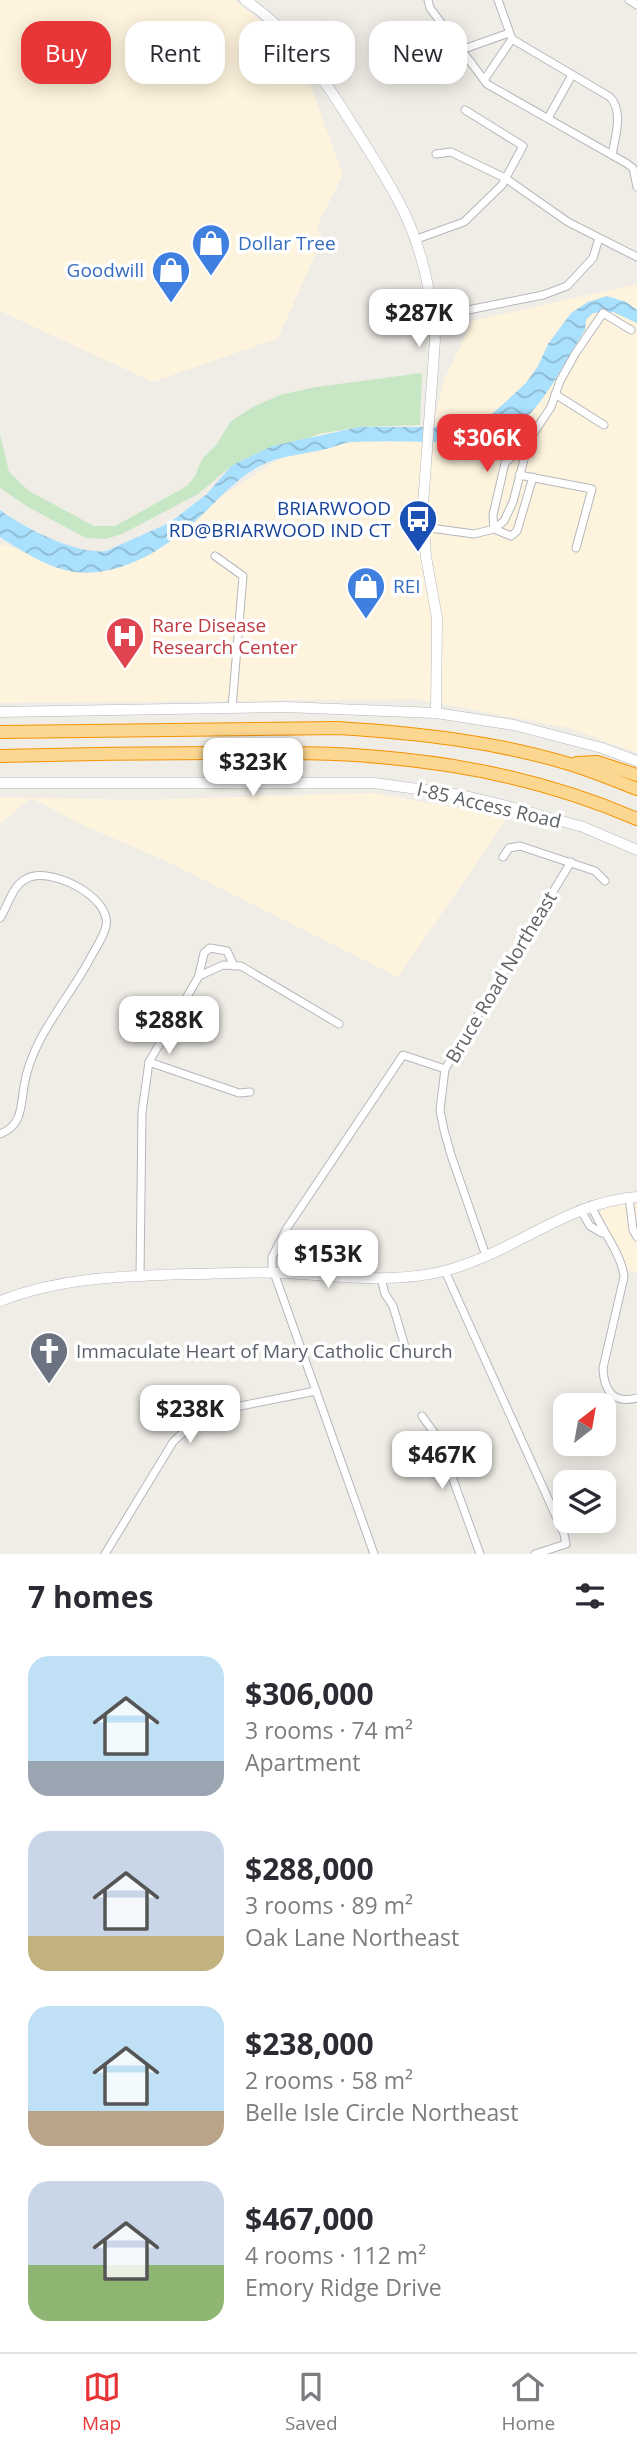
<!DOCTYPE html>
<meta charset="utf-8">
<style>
:root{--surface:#fff;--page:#f2f2f3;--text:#2b2b33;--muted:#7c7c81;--line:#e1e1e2;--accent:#e83537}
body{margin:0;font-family:"Open Sans",sans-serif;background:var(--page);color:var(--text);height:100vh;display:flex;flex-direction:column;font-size:26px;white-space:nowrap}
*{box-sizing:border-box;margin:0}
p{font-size:23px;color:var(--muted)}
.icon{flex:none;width:38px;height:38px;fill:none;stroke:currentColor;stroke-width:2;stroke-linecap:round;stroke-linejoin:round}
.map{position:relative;height:1554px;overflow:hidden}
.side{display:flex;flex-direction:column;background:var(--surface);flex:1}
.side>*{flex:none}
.hud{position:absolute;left:21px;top:21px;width:595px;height:63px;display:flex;gap:14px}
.needle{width:46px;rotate:31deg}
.tools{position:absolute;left:553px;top:1393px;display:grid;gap:14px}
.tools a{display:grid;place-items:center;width:63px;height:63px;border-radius:14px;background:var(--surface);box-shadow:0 4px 18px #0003;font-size:35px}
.price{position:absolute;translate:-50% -60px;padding:0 16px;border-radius:14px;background:#fff;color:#222;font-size:23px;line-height:46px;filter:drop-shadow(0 2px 4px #0008)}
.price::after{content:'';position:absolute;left:50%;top:42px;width:21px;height:16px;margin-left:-10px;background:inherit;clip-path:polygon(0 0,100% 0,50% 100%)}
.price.on{background:var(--accent);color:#fff}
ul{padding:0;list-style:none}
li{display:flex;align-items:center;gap:21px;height:175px;padding:0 28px}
li span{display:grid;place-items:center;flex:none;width:196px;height:140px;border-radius:21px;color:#555}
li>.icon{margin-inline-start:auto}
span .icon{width:84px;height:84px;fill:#fffc;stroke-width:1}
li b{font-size:30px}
h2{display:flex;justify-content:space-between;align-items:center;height:84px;padding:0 28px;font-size:30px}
.pill{padding:0 24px;border-radius:21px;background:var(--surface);box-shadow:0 4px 18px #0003;font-size:24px;line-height:63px}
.pill.on{background:var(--accent);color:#fff}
.menu{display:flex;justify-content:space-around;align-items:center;height:98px;border-top:2px solid var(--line);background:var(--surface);font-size:19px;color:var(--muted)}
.menu a{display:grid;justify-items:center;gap:4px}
.menu .on{color:var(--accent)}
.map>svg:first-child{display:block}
.commercial{fill:#fef4de}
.green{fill:#c7e7c4}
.water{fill:url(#water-waves)}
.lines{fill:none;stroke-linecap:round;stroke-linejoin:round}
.street-casing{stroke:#b4b7bb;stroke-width:9}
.secondary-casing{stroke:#b3b7bb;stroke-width:11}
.highway-casing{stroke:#f49303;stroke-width:14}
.street{stroke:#fff;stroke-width:7}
.secondary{stroke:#fff;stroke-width:10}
.highway{stroke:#fcd792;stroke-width:12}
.labels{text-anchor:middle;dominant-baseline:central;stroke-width:7;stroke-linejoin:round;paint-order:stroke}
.shop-label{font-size:19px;fill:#366cbe;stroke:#fff;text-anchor:start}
.transit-label{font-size:19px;fill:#164399;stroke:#fff;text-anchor:end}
.health-label{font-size:19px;fill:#be3a42;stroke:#fff;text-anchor:start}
.street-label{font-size:19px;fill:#5e6367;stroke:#fff}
.worship-label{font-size:19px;fill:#5b616d;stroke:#fff;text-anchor:start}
</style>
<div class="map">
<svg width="637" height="1554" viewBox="0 0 637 1554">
<defs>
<pattern id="water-waves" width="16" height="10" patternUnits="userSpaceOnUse" patternTransform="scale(1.75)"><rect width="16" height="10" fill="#a9e0fe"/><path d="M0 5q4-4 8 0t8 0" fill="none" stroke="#8db9d1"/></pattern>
</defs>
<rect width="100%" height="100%" fill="#f0ede7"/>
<g class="commercial">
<polygon points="0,0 234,0 280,37 310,84 343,175 317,226 321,241 278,338 153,382 0,311"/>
<polygon points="637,284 637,753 569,728 417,699 0,703 0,544 102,572 325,430 428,443 445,378 472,321"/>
<polygon points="374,793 491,814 506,820 398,977 166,861 85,826 31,798 0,824 0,797 140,800"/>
<polygon points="637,1190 637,1274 624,1268 593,1216"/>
</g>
<polygon class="green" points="422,373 420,425 359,427 319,434 231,466 198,494 122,534 106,539 86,538 28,507 0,488 0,434 9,472 29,491 94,526 115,526 187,486 195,476 202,459 216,445 231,421 253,407 280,395 316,387"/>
<path class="water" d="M607,296L626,302L637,310V323L613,312L593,313L586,320L585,330C564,362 542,412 509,431C482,446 455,442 426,442C401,441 376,441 351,442C343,443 334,447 326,449C309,453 291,455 274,460C243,471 225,493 203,514C174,542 138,567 98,572C61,577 30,556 0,537V510C24,528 77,555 106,551L169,523L207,494L231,466L272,446L359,427H434L471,423L490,416L526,383L538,366L548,344L571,313L588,302Z"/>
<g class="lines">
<g class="street-casing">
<g id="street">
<polyline points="428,0 430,8 487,84 626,163 633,168 637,187"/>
<path d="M498,0L512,39L610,97C624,112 615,137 612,155"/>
<polyline points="629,0 637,5"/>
<polyline points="461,50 509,33"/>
<polyline points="484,80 512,39"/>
<polyline points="548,118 572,75"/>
<polyline points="436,154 451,152 505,178 568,222 637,257"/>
<polyline points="414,240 464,222 502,185 523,146 465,110"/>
<polyline points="433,317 543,295 567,286 593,258 599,238"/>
<polyline points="555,394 604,425"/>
<polyline points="528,442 505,463 493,515 494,529 511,536 517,531 533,477"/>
<polyline points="519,475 592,489 576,548"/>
<polyline points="423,527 474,534 494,529 504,521 513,502 529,440 551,407 560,381 575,354 603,313 631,330"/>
<polyline points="215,556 243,576 232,708"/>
<polyline points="503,857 509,848 520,846 595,871 605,881"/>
<path d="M0,918C8,906 12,886 26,879C49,865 112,897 106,926C104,936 97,946 92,955C70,998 32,1036 24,1086C21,1106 22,1126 0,1134"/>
<polyline points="199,975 204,953 210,948 227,951 234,966"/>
<polyline points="149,1062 239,1093 250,1092"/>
<polyline points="629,1197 633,1230 637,1237"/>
<path d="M591,1205C600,1228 622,1254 624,1277L603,1368C604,1391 613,1404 637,1398"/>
<polyline points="580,1209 590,1226 602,1233"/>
<polyline points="486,1256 451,1155 444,1130 440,1110 445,1069 571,862"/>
<polyline points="445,1271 564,1534 566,1544 535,1554"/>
<polyline points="140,1276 142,1112 149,1062 199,976 223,965 241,966 339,1024"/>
<polyline points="381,1278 385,1294 393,1306 406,1350"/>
<polyline points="422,1416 438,1438 480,1554"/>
<polyline points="105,1554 173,1442 190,1426 215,1411 316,1391"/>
<polyline points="374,1554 272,1267 272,1257 287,1228 403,1055 445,1069"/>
</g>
</g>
<g class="secondary-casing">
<g id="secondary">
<path d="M245,0C293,32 322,76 352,124C369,151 387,178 401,206C422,247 432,296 435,340L423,505L426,557L437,618L436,713"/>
<polyline points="0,712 286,707 436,713 514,725 602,748 637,761"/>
<polyline points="0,783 374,783 461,795 499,804 583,827 637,850"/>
<path d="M0,1301C61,1277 125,1276 189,1274C221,1274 253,1271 285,1273C337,1276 393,1284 444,1271C512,1254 566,1202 637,1197"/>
</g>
</g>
<g class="highway-casing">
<g id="highway">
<path d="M0,732L338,728C415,733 492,741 566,763C590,770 614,780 637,789"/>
<path d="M0,756C73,754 146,753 219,753C272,753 325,752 379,757C466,764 556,784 637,819"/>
<polyline points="576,763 597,762 637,775"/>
</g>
</g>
<use href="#street" class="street"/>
<use href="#secondary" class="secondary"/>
<use href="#highway" class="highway"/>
</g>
<defs>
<g id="shop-pin" transform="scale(2.0125)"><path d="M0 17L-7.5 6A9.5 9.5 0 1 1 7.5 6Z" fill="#3f7fe0" stroke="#fff"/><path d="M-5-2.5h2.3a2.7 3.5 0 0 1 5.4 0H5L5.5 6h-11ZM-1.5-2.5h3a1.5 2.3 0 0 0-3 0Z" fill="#fff"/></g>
<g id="bus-pin" transform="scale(2.0125)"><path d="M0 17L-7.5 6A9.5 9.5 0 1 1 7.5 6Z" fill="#1a4fb4" stroke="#fff"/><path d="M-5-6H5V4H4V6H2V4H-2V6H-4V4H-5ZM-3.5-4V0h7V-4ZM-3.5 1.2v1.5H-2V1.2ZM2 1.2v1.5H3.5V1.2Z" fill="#fff"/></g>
<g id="hospital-pin" transform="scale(2.0125)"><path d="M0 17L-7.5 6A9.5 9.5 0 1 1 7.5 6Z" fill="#e0444e" stroke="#fff"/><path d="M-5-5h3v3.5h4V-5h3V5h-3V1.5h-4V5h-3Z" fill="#fff"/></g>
<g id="church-pin" transform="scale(2.0125)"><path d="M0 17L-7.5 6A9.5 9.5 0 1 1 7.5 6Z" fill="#6b7280" stroke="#fff"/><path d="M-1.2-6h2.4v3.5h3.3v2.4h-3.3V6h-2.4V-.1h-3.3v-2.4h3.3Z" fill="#fff"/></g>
</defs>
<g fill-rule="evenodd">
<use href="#shop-pin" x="211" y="243"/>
<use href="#shop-pin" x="171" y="270"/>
<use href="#bus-pin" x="418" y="519"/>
<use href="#shop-pin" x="366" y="586"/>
<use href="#hospital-pin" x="125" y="636"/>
<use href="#church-pin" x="49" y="1351"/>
</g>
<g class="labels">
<g class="shop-label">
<text x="238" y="243">Dollar Tree</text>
<text x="144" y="270" text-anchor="end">Goodwill</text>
<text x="393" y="586">REI</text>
</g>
<g class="transit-label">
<text x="391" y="508">BRIARWOOD<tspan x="391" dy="22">RD@BRIARWOOD IND CT</tspan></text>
</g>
<g class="health-label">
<text x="152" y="625">Rare Disease<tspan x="152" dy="22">Research Center</tspan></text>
</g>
<g class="street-label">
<text transform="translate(489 805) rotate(13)">I-85 Access Road</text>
<text transform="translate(501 977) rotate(-59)">Bruce Road Northeast</text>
</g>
<g class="worship-label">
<text x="76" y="1351">Immaculate Heart of Mary Catholic Church</text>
</g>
</g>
</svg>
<div class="tools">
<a><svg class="needle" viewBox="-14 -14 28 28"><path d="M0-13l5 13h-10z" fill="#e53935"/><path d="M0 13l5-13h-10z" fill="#7c7c81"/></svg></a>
<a><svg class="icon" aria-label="layers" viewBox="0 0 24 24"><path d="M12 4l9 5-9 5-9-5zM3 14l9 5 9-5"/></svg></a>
</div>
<b class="price" style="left:419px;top:349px">$287K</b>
<b class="price on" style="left:487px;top:474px">$306K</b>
<b class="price" style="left:253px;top:798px">$323K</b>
<b class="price" style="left:169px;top:1056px">$288K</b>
<b class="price" style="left:328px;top:1290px">$153K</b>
<b class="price" style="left:190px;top:1445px">$238K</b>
<b class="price" style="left:442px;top:1491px">$467K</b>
<div class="hud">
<a class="pill on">Buy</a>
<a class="pill">Rent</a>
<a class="pill">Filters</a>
<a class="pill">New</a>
</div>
</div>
<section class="side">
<h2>7 homes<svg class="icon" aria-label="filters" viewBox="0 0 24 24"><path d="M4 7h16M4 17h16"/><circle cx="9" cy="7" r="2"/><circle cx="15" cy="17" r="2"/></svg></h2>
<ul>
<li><span style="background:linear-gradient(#bfe0f5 75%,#9aa5b1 0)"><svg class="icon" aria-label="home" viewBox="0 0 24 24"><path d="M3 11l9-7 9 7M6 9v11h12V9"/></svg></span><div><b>$306,000</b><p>3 rooms · 74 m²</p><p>Apartment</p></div></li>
<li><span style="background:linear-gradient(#c9d6e8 75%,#c2b280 0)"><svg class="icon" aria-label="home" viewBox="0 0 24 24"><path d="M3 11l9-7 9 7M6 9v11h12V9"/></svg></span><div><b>$288,000</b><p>3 rooms · 89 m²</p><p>Oak Lane Northeast</p></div></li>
<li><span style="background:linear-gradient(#bfe0f5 75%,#b9a48a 0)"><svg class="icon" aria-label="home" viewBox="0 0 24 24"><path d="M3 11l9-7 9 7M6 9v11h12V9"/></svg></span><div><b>$238,000</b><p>2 rooms · 58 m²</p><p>Belle Isle Circle Northeast</p></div></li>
<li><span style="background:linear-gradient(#c9d6e8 60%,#8fb573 0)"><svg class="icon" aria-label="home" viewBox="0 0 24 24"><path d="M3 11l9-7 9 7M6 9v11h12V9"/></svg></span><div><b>$467,000</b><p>4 rooms · 112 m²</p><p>Emory Ridge Drive</p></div></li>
</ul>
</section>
<nav class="menu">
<a class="on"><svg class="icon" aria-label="map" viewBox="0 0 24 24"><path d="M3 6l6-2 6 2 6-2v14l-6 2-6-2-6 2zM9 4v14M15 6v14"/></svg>Map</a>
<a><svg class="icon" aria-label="saved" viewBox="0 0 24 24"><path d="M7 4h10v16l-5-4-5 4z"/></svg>Saved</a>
<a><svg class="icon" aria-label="home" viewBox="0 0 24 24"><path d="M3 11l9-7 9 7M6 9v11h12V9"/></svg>Home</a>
</nav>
